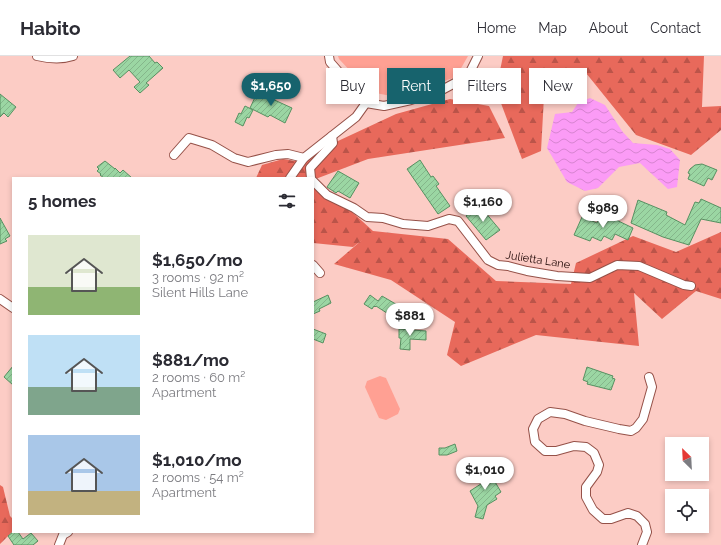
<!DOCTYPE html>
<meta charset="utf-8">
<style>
:root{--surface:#fff;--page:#f2f2f3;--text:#2b2b33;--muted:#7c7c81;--line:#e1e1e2;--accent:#17636d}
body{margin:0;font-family:Raleway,sans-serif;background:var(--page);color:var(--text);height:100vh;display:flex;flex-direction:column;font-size:15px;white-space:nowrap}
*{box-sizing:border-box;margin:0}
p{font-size:13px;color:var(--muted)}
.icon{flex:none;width:22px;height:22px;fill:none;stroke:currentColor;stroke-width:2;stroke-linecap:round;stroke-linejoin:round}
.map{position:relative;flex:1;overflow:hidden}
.panel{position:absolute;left:12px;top:121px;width:302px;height:356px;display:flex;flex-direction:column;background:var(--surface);border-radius:0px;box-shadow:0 2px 6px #0003}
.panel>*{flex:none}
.guide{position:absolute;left:326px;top:12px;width:335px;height:36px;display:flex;gap:8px}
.needle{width:26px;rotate:336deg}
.buttons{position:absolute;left:665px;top:381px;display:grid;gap:8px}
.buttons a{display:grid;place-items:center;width:44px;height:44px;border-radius:0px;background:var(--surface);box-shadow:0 2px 6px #0003;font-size:20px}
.price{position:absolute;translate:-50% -34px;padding:0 9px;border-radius:14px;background:#fff;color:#222;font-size:13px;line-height:26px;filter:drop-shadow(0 1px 2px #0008)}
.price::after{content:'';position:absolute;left:50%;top:24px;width:12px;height:9px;margin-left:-6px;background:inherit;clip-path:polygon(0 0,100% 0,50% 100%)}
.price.active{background:var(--accent);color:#fff}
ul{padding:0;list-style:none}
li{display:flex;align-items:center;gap:12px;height:100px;padding:0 16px}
li span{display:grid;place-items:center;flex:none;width:112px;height:80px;border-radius:0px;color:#555}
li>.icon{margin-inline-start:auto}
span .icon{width:48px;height:48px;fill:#fffc;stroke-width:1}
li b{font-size:17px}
h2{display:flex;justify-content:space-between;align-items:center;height:48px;padding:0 16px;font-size:17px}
.pill{padding:0 14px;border-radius:0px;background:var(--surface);box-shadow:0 2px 6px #0003;font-size:14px;line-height:36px}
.pill.active{background:var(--accent);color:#fff}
header{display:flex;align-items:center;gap:24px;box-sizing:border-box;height:56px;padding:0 20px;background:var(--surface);border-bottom:1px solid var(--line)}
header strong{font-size:19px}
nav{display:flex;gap:22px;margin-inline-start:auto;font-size:14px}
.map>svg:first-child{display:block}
.green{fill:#ffa093}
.forest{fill:url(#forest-firs)}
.water{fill:url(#water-waves)}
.building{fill:url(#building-hatch);stroke:#579061}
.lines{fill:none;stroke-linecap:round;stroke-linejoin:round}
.minor-casing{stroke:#955148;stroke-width:10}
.minor{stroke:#fff;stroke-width:8}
.labels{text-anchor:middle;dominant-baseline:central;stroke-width:3;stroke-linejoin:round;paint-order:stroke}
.street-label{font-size:11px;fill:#1e0503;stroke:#fcccc5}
</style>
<header>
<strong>Habito</strong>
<nav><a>Home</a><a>Map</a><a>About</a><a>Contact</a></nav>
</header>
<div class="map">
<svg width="721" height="489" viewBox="0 0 721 489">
<defs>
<pattern id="forest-firs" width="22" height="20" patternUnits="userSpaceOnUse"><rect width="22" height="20" fill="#e8695b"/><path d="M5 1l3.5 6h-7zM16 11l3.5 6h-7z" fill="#bb5449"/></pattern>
<pattern id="water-waves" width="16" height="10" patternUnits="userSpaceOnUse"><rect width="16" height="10" fill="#fb9bf6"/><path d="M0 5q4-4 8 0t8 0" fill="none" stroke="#d784d1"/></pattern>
<pattern id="building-hatch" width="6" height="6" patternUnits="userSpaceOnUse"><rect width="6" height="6" fill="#9bd6a3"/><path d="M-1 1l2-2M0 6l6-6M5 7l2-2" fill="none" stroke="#85b68b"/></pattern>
</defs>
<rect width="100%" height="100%" fill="#fcccc5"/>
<g class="green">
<polygon points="338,0 468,0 456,21 397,41 370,36 339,3"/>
<polygon points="380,320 386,322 400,353 398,358 386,364 379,362 365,331 367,325"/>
</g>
<g class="forest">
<polygon points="503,0 704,0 702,51 721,50 721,74 691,99 636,79 586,17 545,22 541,95 522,103 496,34"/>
<polygon points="450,43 489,50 505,82 368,103 313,124 313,122 256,122 262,109 283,103 295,105 396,58"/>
<polygon points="313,127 351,155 373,175 448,183 496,225 571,228 576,207 633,180 676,196 721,176 721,243 696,235 662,263 634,237 639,290 536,279 461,310 447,299 455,266 391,224 334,208 362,184 353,191 313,187"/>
<polygon points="0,429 3,431 10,460 13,463 13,475 0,488"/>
</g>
<polygon class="water" points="590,42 605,49 622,75 633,87 657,89 670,93 680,104 677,131 668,133 640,107 619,111 598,132 585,135 567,126 547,92 555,58 572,56 578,47"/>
<g class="building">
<polygon points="130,0 149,0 155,7 157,6 163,12 146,27 149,29 140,37 134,31 140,26 129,14 120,22 113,14"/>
<polygon points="258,35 270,41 270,42 292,52 285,67 270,59 268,61 250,52"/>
<polygon points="0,38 16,51 8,61 4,57 0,61"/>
<polygon points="245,50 253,54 249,62 247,61 243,70 235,66 239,57 241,58"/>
<polygon points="420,104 431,121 433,120 439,128 436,130 450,150 438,158 407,113"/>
<polygon points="105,105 115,113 115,112 120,117 123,114 132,122 104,122 100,119 101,118 97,115 99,113 97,111"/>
<polygon points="702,108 717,114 712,124 708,122 704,130 688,123 690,118 688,117 690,113 695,109"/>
<polygon points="338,115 359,127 350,142 338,135 336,137 327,131"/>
<polygon points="701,143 721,152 721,167 701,163 689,189 663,181 631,167 638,144 667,156 666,159 685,169 695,146 699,147"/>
<polygon points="479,149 500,174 486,184 466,160"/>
<polygon points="601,159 610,161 633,172 628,184 615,178 612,184 604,180 601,185 592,181 590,185 574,179 582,161 597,167"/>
<polygon points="0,162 10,180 5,183 7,185 0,188"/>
<polygon points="328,239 331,247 319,253 320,255 313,258 313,246"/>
<polygon points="370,239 378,245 382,240 406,254 410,265 396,270 393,261 376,250 375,251 374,250 372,253 364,248"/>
<polygon points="313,273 326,278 323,287 313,283"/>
<polygon points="399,273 426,275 426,284 410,283 410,294 400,293 401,282 399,282"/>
<polygon points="13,310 13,329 4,321"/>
<polygon points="587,311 613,320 612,322 615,323 611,334 587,328 588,326 583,324"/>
<polygon points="455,388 457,395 447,399 439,399 439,392 445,392"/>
<polygon points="488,406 495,417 491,419 501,436 495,440 497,443 487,449 483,463 475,461 478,450 470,435 487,424 479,411"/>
<polygon points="13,476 18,476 23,483 31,477 38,485 33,489 14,489 8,480"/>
</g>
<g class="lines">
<g class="minor-casing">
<g id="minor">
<path d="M37,0C50,3 61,4 73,0"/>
<polyline points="329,0 330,6 366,47 384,50 411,44 440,35 468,20 478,0"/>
<polyline points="174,99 189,82 212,89 234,102 248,106 276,99 288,98 304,102"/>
<polyline points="290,122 304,102 356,61 366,47"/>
<polyline points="311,122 310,112 333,87 332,80"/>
<polyline points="313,125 327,139 354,152 367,161 383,162 403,168 428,170 449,163 458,165 488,204 498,209 508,210 527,215 557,220 590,222 617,209 639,210 684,229 691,230"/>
<polyline points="313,209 320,217"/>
<polyline points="0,243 13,252"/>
<polyline points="59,489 63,479 68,476"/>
<polyline points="642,489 647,476 645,468 637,460 628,457 611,463 603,463 593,454 586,441 586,431 597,416 599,409 594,397 586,391 574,390 556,395 545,395 535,386 533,373 538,363 550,356 565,358 585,365 619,373 631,375 636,372 643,363 652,331 649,321"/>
</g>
</g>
<use href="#minor" class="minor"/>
</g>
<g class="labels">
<g class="street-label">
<text transform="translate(538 204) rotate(9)">Julietta Lane</text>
</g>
</g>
</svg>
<div class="buttons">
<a><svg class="needle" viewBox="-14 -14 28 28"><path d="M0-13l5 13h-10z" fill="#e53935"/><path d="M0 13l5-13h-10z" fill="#7c7c81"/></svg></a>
<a><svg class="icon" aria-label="locate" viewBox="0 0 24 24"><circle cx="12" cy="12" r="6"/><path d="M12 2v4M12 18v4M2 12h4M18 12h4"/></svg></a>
</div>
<b class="price active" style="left:271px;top:51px">$1,650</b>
<b class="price" style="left:483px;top:167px">$1,160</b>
<b class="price" style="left:603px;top:173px">$989</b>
<b class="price" style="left:410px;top:281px">$881</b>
<b class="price" style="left:485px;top:435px">$1,010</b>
<div class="guide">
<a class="pill">Buy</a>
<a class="pill active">Rent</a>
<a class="pill">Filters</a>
<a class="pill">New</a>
</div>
<section class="panel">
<h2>5 homes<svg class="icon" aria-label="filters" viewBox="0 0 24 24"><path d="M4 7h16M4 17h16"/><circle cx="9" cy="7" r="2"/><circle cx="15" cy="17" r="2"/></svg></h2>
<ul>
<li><span style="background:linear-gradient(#dfe7d0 65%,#8fb573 0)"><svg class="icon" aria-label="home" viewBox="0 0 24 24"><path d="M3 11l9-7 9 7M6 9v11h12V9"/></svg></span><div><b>$1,650/mo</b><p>3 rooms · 92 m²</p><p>Silent Hills Lane</p></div></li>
<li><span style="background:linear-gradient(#bfe0f5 65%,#7fa58c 0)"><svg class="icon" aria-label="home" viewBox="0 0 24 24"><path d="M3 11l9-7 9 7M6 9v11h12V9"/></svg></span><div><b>$881/mo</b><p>2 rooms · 60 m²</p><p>Apartment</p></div></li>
<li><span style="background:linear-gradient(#a9c7e8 70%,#c2b280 0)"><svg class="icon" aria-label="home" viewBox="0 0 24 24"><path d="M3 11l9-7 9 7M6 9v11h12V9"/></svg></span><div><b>$1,010/mo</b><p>2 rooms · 54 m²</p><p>Apartment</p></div></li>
</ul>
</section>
</div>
